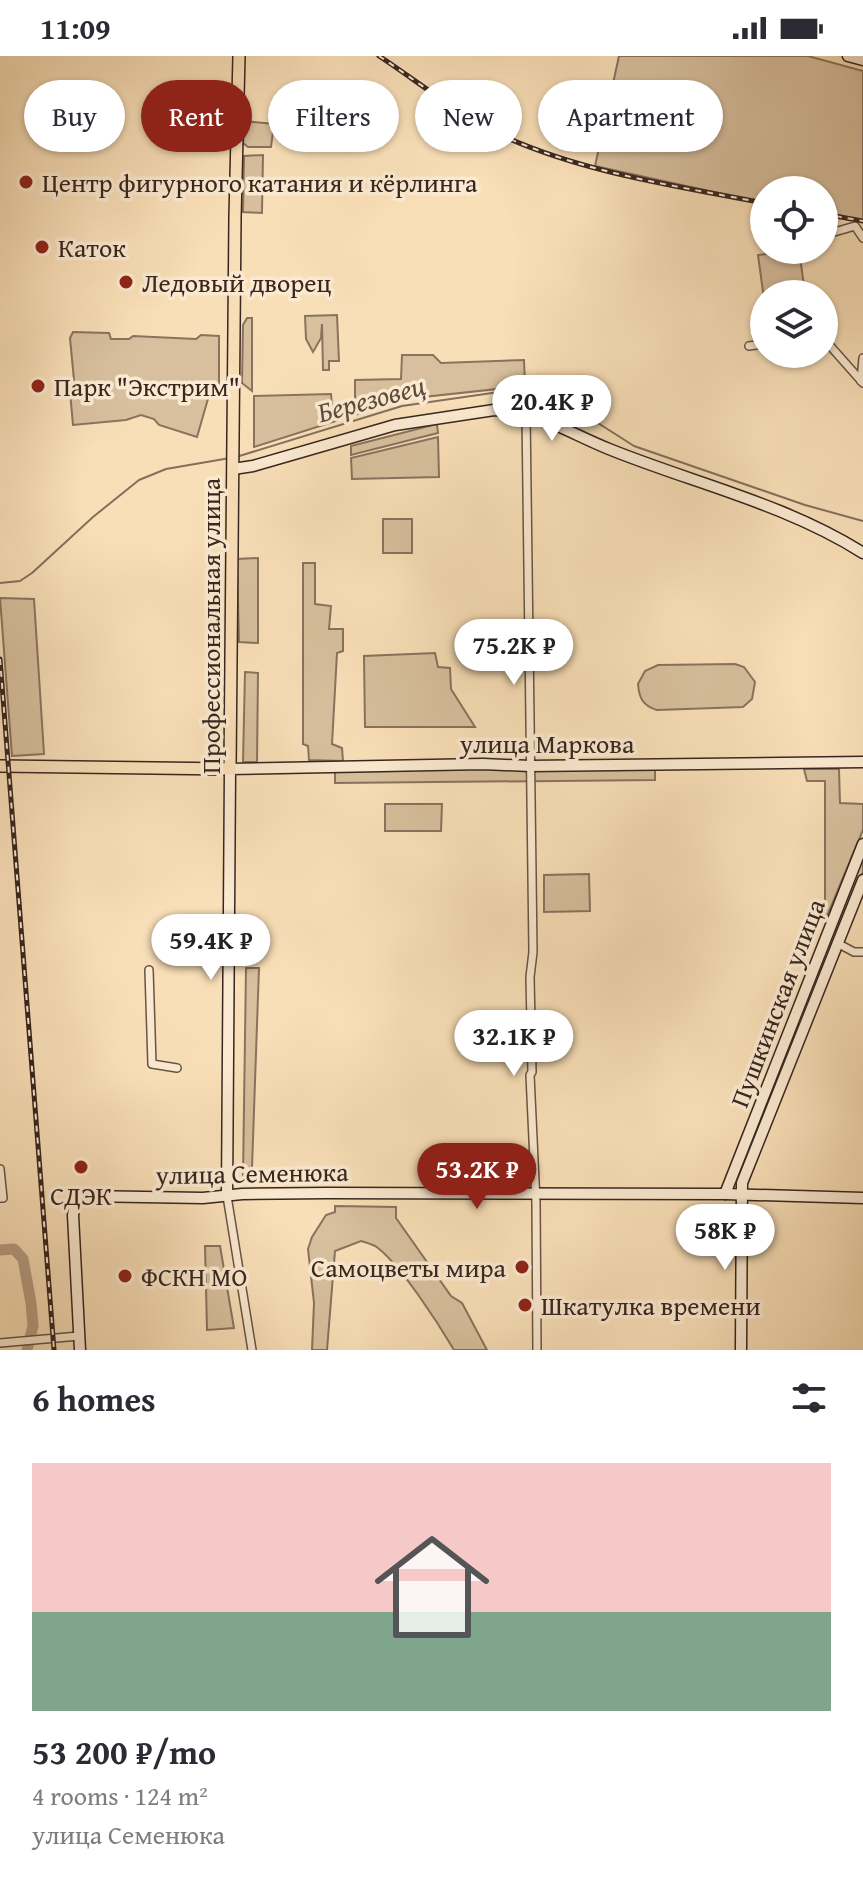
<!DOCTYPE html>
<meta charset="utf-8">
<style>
:root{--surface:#fff;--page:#f2f2f3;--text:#2b2b33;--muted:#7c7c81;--accent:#8f2418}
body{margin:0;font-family:"Gentium Book Plus",serif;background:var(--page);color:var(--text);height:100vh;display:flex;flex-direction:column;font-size:30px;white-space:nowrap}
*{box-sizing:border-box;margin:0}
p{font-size:26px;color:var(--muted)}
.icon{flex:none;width:44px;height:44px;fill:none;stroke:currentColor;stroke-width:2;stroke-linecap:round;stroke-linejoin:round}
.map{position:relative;height:1294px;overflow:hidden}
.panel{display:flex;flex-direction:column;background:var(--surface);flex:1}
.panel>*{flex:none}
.banner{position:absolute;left:24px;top:24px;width:816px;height:72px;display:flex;gap:16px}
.controls{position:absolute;left:750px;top:120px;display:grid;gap:16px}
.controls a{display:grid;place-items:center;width:88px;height:88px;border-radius:50%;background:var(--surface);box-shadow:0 2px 6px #0004;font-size:40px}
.price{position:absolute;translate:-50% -68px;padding:0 18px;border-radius:28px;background:#fff;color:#222;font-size:26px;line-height:52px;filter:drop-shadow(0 2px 4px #0008)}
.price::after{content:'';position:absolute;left:50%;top:48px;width:24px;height:18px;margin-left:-12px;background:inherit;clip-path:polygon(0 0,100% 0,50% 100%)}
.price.active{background:var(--accent);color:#fff}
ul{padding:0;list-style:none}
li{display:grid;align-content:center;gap:16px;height:424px;padding:0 32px}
li span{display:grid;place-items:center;height:248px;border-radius:0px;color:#555}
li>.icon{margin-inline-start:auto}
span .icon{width:144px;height:144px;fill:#fffc;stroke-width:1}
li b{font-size:34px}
h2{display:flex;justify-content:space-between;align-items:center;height:96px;padding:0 32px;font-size:34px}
.tag{padding:0 28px;border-radius:36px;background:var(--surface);box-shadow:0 2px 6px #0004;font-size:28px;line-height:72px}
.tag.active{background:var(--accent);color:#fff}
.status{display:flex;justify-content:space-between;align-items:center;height:56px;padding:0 40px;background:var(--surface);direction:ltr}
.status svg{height:22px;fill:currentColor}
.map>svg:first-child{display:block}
.green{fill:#d8c09e;stroke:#88735e;stroke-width:2}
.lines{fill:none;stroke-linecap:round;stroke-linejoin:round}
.stream{stroke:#846f5c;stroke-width:2}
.river{stroke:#b7a084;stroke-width:11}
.street-casing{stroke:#685445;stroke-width:10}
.secondary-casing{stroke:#38261f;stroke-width:13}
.primary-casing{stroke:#38261f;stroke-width:14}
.street{stroke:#fbead1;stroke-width:7}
.secondary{stroke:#fbead1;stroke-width:10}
.primary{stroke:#f9dfb8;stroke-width:11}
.rail-casing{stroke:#38261f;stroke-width:5}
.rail{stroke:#fbead1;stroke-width:2;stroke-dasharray:6;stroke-linecap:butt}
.poi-dot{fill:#8f2418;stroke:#fbead1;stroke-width:3}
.labels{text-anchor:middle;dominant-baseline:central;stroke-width:7;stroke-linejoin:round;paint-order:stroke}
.poi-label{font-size:26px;fill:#38261f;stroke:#fbead1;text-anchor:start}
.street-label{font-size:26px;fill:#38261f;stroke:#fbead1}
.water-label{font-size:28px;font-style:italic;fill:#5e4b3d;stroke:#fbead1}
</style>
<div class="status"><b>11:09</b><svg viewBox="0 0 49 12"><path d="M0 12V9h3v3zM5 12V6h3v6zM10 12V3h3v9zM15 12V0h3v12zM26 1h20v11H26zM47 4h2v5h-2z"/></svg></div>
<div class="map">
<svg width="863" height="1294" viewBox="0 0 863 1294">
<rect width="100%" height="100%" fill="#f9dfb8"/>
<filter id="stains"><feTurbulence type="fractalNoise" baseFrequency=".0025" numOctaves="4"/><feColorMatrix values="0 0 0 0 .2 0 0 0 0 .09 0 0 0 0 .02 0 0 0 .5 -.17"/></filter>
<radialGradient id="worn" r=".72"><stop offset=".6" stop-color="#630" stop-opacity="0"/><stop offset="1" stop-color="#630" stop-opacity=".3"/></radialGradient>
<g class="green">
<polygon points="619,0 808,0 863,15 863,165 824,158 824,134 764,134 764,147 595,110"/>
<polygon points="245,65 274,68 271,91 248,91 243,87"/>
<polygon points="263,99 262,155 262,157 243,156 244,100"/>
<polygon points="799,194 805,237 818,236 818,238 764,238 764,243 758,199"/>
<polygon points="337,259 339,305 329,305 329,314 323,314 322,268 321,282 313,296 306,283 305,260"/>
<polygon points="247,262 252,262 252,335 242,327 243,269"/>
<polygon points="73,276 109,277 111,283 129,283 133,280 196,283 201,279 219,280 219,338 210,336 197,381 159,369 154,363 141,359 126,364 73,369 70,336 75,335 70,282"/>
<polygon points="402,299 433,299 441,307 524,304 525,330 405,343 254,391 254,340 331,338 332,349 355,348 355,324 401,323"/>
<polygon points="437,368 438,377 351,399 351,390"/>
<polygon points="438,381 439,421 352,423 351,402"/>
<polygon points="412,463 412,497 383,497 383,463"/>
<polygon points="258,502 258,587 239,586 237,503"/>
<polygon points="303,507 315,507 315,548 331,550 329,573 343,573 343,595 337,597 332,688 342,692 343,705 309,704 308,690 303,688"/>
<polygon points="0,542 34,543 44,698 12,700"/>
<polygon points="435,597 438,611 450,612 451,633 475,671 365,671 364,600"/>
<path d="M735,608L744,611L755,626L752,643L743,651L657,654C643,650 639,642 638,628L645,615L658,609Z"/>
<polygon points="245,616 258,617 257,706 243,706"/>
<polygon points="655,711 655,724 335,727 335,713"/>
<polygon points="804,713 839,713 840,747 863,748 863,774 825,865 825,725 807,725"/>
<polygon points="385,748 442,748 441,775 385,775"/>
<polygon points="863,798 863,816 740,1124 734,1122"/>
<polygon points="589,818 590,855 544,856 544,819"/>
<polygon points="246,912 259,912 252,1111 243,1120"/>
<path d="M335,1150L396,1151V1162L451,1240L462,1247L487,1294H454C438,1267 402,1211 378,1192C373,1188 367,1187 361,1185L335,1195L327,1294H312L314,1247L308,1193L312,1181L326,1159L335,1156Z"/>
<polygon points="205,1190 220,1190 234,1272 207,1274"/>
</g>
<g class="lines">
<g class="stream">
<polyline points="236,401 402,350 499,336 554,339 634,390 805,449 863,465"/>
<polyline points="0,527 20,525 32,517 93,461 139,424 166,413 230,402"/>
</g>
<polyline class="river" points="0,1194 14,1193 23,1203 31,1247 33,1270 27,1294"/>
<g class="street-casing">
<g id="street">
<polyline points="824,179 855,170 863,182"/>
<polyline points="824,283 863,327"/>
<polyline points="749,290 764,288"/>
<polyline points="861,325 863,302"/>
<polyline points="526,357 533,896 530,921 532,1016 530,1019 536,1147 537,1294"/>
<polyline points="837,887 854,896 863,896"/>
<polyline points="149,914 152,1008 177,1012"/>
<polyline points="0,1113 3,1142 0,1142"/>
<polyline points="227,1140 252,1294"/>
<polyline points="0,1287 79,1280"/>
</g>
</g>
<g class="secondary-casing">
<g id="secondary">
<polyline points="848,0 863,4"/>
<path d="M233,413L253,410L395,369L494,354C536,354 571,378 609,393C693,427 786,448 863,497"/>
<polyline points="725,1138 863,788"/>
<polyline points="227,1140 230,713 483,708 530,710 863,706"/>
<polyline points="80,1294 73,1159 76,1145 84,1140 203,1142 242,1138 327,1137 725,1138 863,1142"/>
<polyline points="741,1294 742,1127 863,824"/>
</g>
</g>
<g class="primary-casing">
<polyline id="primary" points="0,710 230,713 235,161 239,0"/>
</g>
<use href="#street" class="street"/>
<use href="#secondary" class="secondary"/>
<use href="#primary" class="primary"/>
<g class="rail-casing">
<g id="rail">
<path d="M379,0C417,25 462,61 503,80C585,117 676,130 764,147"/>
<polyline points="824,158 863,165"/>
<polyline points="0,603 54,1294"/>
</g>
</g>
<use href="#rail" class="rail"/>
</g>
<g class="poi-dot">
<circle cx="26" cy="126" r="8"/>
<circle cx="42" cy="191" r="8"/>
<circle cx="126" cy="226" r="8"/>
<circle cx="38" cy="330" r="8"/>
<circle cx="81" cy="1111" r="8"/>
<circle cx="522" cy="1211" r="8"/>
<circle cx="125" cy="1220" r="8"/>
<circle cx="525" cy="1249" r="8"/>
</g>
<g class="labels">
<g class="poi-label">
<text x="42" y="126">Центр фигурного катания и кёрлинга</text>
<text x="58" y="191">Каток</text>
<text x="142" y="226">Ледовый дворец</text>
<text x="54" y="330">Парк "Экстрим"</text>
<text x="81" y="1139" text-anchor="middle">СДЭК</text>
<text x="506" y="1211" text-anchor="end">Самоцветы мира</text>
<text x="141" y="1220">ФСКН МО</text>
<text x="541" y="1249">Шкатулка времени</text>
</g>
<g class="street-label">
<text transform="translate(210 570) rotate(-90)">Профессиональная улица</text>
<text x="547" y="687">улица Маркова</text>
<text transform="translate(777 947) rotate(-69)">Пушкинская улица</text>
<text transform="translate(252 1117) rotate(-1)">улица Семенюка</text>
</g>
<g class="water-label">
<text transform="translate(371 342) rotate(-15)">Березовец</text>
</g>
</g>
<rect width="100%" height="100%" filter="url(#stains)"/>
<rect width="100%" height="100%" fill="url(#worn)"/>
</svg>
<div class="controls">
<a><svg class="icon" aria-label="locate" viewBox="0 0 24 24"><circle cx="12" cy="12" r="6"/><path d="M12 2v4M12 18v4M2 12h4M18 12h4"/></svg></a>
<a><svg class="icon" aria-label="layers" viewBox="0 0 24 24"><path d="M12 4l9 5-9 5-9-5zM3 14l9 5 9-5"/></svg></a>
</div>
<b class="price" style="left:552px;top:387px">20.4K ₽</b>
<b class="price" style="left:514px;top:631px">75.2K ₽</b>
<b class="price" style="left:211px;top:926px">59.4K ₽</b>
<b class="price" style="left:514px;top:1022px">32.1K ₽</b>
<b class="price active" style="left:477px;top:1155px">53.2K ₽</b>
<b class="price" style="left:725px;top:1216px">58K ₽</b>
<div class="banner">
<a class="tag">Buy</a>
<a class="tag active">Rent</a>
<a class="tag">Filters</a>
<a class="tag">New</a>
<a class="tag">Apartment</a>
</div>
</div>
<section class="panel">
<h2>6 homes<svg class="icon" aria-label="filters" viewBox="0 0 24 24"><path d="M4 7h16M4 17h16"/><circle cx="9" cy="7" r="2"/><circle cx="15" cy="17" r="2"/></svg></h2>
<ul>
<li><span style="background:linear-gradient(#f6c9c9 60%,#7fa58c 0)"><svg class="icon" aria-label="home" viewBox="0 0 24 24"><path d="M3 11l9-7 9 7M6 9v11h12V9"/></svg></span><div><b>53 200 ₽/mo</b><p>4 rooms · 124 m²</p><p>улица Семенюка</p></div></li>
</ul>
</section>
